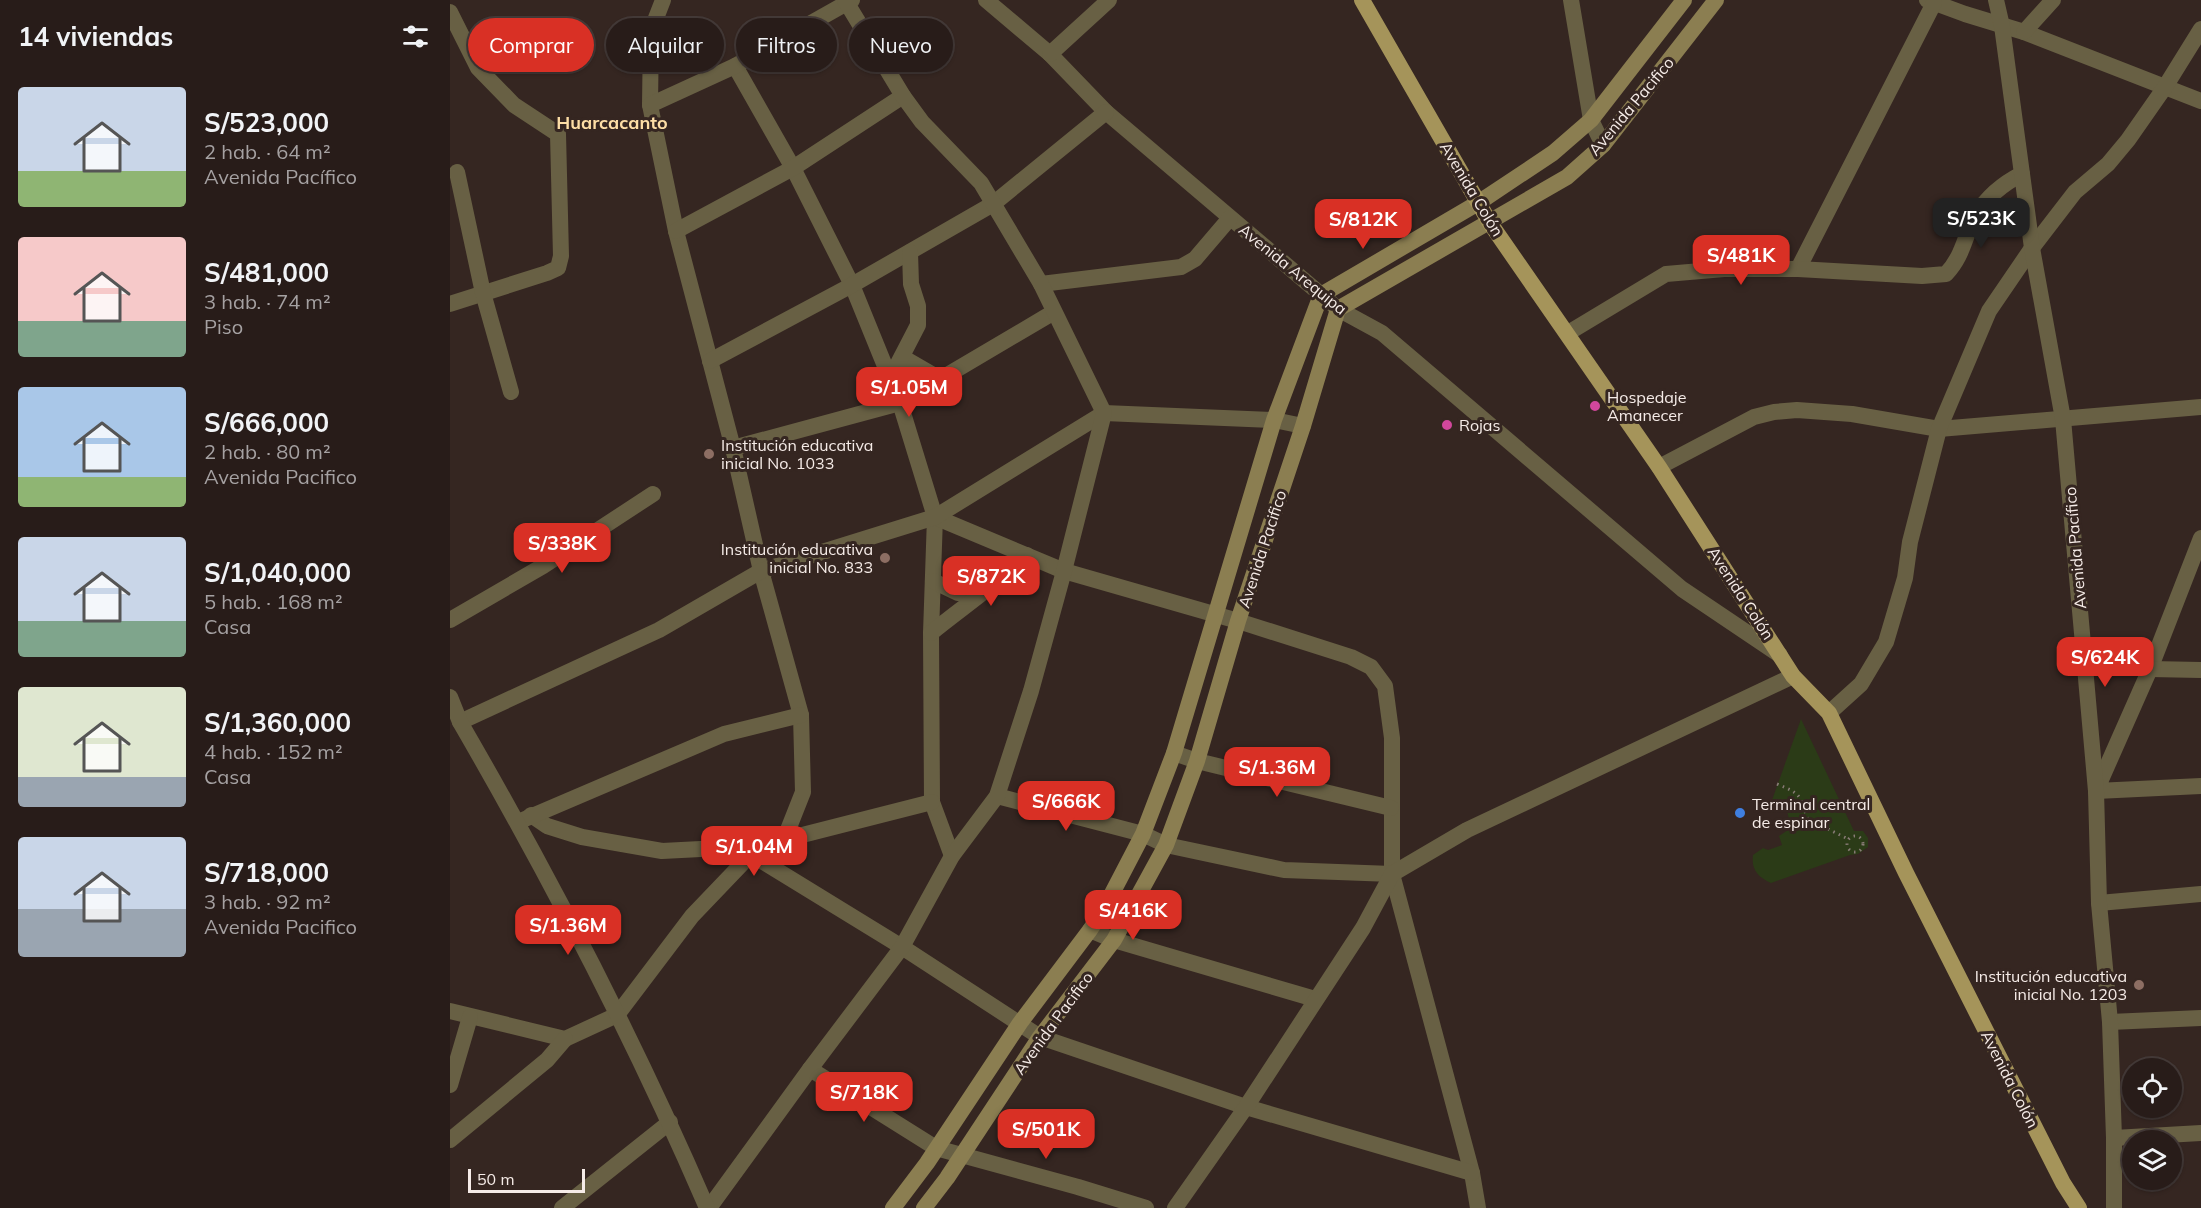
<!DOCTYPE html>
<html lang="es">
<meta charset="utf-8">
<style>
:root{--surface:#281c19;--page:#302522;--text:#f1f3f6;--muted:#a5a1a2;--line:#443a38;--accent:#d93025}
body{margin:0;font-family:Mulish,sans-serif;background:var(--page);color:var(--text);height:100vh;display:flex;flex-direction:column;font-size:22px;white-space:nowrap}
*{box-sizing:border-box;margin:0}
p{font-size:20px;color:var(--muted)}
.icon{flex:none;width:33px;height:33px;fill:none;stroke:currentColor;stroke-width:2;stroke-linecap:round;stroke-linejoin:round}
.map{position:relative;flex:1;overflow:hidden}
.sheet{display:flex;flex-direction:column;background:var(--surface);width:450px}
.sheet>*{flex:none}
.banner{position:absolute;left:18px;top:18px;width:570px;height:54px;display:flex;gap:12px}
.fabs{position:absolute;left:1672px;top:1058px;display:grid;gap:12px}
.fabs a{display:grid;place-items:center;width:60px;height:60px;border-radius:50%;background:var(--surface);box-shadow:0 2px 4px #0004,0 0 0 2px var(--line);font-size:30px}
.scale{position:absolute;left:18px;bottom:15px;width:117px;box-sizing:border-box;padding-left:6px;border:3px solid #f6ece8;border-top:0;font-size:16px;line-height:21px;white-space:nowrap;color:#f6ece8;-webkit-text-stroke:4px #352621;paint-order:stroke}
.price{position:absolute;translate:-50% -51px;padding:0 14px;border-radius:12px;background:var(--accent);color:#fff;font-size:20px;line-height:39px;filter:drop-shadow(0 2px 3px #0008)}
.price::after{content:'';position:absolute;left:50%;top:36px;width:18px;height:14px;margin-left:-9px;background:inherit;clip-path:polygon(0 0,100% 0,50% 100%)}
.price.current{background:#222;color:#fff}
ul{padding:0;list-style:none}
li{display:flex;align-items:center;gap:18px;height:150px;padding:0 18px}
li span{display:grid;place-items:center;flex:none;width:168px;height:120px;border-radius:6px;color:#555}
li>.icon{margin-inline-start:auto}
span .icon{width:72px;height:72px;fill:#fffc;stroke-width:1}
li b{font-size:26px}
h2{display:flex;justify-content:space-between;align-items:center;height:72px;padding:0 18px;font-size:26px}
.tag{padding:0 21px;border-radius:27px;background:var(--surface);box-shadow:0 2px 4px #0004,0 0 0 2px var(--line);font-size:21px;line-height:54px}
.tag.current{background:var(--accent);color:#fff}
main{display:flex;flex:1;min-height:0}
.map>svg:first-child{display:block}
.green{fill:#2b3b17}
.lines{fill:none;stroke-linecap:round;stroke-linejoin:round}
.path{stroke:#897c77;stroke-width:3;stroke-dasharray:1.5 4.5;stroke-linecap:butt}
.minor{stroke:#686044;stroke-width:16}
.tertiary{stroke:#686044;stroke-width:16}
.secondary{stroke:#8b7e51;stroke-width:16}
.primary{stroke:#a5945a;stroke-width:16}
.hotel-dot{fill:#d1479c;stroke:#352621;stroke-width:2}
.education-dot{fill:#8d6e63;stroke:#352621;stroke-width:2}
.shop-dot{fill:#3f7fe0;stroke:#352621;stroke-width:2}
.labels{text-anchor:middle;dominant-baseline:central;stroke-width:6;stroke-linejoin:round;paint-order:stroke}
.street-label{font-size:16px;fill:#f6ece8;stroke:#352621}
.poi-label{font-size:16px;fill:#f6ece8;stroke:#352621;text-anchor:start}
.neighbourhood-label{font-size:18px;font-weight:bold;fill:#fddea6;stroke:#352621}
</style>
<main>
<section class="sheet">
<h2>14 viviendas<svg class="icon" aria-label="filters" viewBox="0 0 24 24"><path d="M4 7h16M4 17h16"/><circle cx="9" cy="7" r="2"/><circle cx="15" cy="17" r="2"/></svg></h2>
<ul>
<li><span style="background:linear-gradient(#c9d6e8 70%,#8fb573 0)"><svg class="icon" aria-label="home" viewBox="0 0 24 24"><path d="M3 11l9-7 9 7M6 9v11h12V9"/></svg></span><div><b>S/523,000</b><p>2 hab. · 64 m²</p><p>Avenida Pacífico</p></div></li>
<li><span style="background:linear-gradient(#f6c9c9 70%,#7fa58c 0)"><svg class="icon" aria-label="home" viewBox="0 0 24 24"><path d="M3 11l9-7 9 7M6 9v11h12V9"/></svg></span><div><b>S/481,000</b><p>3 hab. · 74 m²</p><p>Piso</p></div></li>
<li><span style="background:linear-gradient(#a9c7e8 75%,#8fb573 0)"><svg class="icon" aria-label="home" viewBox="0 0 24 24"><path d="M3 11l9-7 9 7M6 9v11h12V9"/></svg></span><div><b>S/666,000</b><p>2 hab. · 80 m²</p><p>Avenida Pacifico</p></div></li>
<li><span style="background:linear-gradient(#c9d6e8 70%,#7fa58c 0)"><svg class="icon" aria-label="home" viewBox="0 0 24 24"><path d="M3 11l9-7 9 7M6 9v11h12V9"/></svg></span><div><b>S/1,040,000</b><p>5 hab. · 168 m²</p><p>Casa</p></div></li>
<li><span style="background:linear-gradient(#dfe7d0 75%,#9aa5b1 0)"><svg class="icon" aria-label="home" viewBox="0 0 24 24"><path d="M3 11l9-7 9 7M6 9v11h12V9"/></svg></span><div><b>S/1,360,000</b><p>4 hab. · 152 m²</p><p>Casa</p></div></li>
<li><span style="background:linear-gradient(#c9d6e8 60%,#9aa5b1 0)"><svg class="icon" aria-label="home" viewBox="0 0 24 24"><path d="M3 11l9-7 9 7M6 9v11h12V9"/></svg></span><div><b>S/718,000</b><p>3 hab. · 92 m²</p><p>Avenida Pacifico</p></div></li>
</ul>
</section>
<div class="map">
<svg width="1751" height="1208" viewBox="0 0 1751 1208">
<rect width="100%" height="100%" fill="#352621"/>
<path class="green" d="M1351,719L1404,831H1413L1418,838V847L1408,854L1400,855L1321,883C1308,877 1301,870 1303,855L1313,848L1318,850L1332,845L1329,836L1338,830C1340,815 1339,810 1326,802L1321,803Z"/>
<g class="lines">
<g class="path">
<path d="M1327,784C1353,795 1348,794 1358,819L1398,839"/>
<circle cx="1405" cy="844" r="8"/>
</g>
<g class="minor">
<polyline points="213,0 201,31 200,105 226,231 283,448 311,571 351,715 353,792 334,840"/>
<polyline points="536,0 600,54 656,112 888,309 932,333 1232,589 1330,655"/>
<polyline points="1121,0 1141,120 1153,145"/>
<polyline points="1477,0 1515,14 1574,32 1751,101"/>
<polyline points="0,12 28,68 64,105 108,134 111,256 108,268 97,273 0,304"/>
<polyline points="1574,32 1603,0"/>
<polyline points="600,54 659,0"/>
<polyline points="285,66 343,168 402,285 450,403 485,517 481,633 482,802 502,856"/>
<polyline points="200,105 285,66 402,0"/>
<polyline points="7,172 33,293 61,392"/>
<polyline points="226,231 343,168 453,96"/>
<polyline points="1348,269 1484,3"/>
<polyline points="591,284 731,267 745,259 780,218"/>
<path d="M1118,333L1216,274L1274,269H1348L1472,276L1496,274C1514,255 1514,236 1526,215C1537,197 1554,183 1572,174"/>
<polyline points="452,357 490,379"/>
<polyline points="260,361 402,285 543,204 656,112"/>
<polyline points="440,379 468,325 468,306 461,284 460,252"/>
<polyline points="283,448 450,403 604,312"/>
<polyline points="1209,467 1304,417 1324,412 1347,410 1402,414 1489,429 1751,407"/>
<polyline points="485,517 614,571 788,621 901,657 921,667 935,686 942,738 942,874"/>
<polyline points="1751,538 1700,669 1646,791 1751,786"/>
<polyline points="483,581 508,593 529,594"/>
<polyline points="0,620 93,566 203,494"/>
<path d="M481,633C513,607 547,584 577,555"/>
<polyline points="1700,669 1751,670"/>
<polyline points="1379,713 1411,684 1436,642 1455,578 1460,542 1489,429 1539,311 1582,248 1625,192 1658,164 1678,140 1715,87 1751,29"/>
<polyline points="10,722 209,630 311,571 485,517 654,413 824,420 853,426"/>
<polyline points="724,753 747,761 941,808"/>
<polyline points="547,796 693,834 716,845 834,870 942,874 1022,1173 1028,1208"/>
<polyline points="81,815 97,826 132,837 212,851 309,846"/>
<polyline points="68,822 274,734 351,715"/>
<polyline points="302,855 452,947 590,1037 796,1107 1022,1173"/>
<polyline points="1649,903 1751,894"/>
<polyline points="640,930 664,940 865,999"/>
<polyline points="0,1011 115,1039 167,1015 242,916 309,846 482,802"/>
<polyline points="1660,1022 1751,1018"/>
<polyline points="360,1069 486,1148 628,1187 696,1208"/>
<polyline points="0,1085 20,1017"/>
<polyline points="1664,1138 1751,1133"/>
<polyline points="0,1140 97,1060 115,1039"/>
<polyline points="112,1208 220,1122"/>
<polyline points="259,1208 360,1069 452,947 502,856 547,796 581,691 614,571 654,413 591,284 531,183 472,122 453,96 395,0"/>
<polyline points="725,1208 796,1107 913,928 942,874 1017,830 1343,676"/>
</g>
<g class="tertiary">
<polyline points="1546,0 1552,26 1582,248 1613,419 1646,791 1649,903 1660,1022 1664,1138 1664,1208"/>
<path d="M0,697L10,722C101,879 185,1041 257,1208"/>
</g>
<g class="secondary">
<polyline points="443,1208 477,1163 570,1023 640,930 655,907 693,834 724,753 824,420 871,295 1028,203 1103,153 1141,120 1234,0"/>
<polyline points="474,1208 497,1178 590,1037 664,940 716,845 747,761 788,621 853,426 888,309 1117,177 1153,145 1266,0"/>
</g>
<polyline class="primary" points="912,0 1040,223 1209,467 1343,676 1379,713 1456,873 1613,1183 1629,1208"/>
</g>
<g class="hotel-dot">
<circle cx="1145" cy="406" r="6"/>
<circle cx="997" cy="425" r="6"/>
</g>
<g class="education-dot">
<circle cx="259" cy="454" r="6"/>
<circle cx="435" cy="558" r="6"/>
<circle cx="1689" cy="985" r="6"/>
</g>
<circle class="shop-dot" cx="1290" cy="813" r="6"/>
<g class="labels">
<g class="street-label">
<text transform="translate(1181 106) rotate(-50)">Avenida Pacifico</text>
<text transform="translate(1022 189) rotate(59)">Avenida Colón</text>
<text transform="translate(843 269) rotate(39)">Avenida Arequipa</text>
<text transform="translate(1625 548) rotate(-95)">Avenida Pacífico</text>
<text transform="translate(812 549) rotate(-72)">Avenida Pacifico</text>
<text transform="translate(1291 593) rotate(57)">Avenida Colón</text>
<text transform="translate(603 1023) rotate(-54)">Avenida Pacifico</text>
<text transform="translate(1560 1079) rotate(63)">Avenida Colón</text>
</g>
<g class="poi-label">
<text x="1157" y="397">Hospedaje<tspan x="1157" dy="18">Amanecer</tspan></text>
<text x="1009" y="425">Rojas</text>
<text x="271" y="445">Institución educativa<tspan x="271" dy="18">inicial No. 1033</tspan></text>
<text x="423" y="549" text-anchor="end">Institución educativa<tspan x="423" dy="18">inicial No. 833</tspan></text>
<text x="1302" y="804">Terminal central<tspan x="1302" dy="18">de espinar</tspan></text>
<text x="1677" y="976" text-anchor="end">Institución educativa<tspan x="1677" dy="18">inicial No. 1203</tspan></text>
</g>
<g class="neighbourhood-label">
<text x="162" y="122">Huarcacanto</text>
</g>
</g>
</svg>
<div class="fabs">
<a><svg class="icon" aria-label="locate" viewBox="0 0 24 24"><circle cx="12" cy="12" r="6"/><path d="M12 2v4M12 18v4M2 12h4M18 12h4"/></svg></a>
<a><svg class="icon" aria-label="layers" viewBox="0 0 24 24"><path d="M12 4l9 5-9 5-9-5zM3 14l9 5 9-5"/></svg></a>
</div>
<div class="scale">50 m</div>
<b class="price current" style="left:1531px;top:249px">S/523K</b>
<b class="price" style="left:913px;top:250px">S/812K</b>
<b class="price" style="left:1291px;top:286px">S/481K</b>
<b class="price" style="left:459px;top:418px">S/1.05M</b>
<b class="price" style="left:112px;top:574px">S/338K</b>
<b class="price" style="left:541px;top:607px">S/872K</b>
<b class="price" style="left:1655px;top:688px">S/624K</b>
<b class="price" style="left:827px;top:798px">S/1.36M</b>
<b class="price" style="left:616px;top:832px">S/666K</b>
<b class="price" style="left:304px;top:877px">S/1.04M</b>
<b class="price" style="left:683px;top:941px">S/416K</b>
<b class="price" style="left:118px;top:956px">S/1.36M</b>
<b class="price" style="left:414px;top:1123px">S/718K</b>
<b class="price" style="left:596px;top:1160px">S/501K</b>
<div class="banner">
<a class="tag current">Comprar</a>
<a class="tag">Alquilar</a>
<a class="tag">Filtros</a>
<a class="tag">Nuevo</a>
</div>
</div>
</main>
